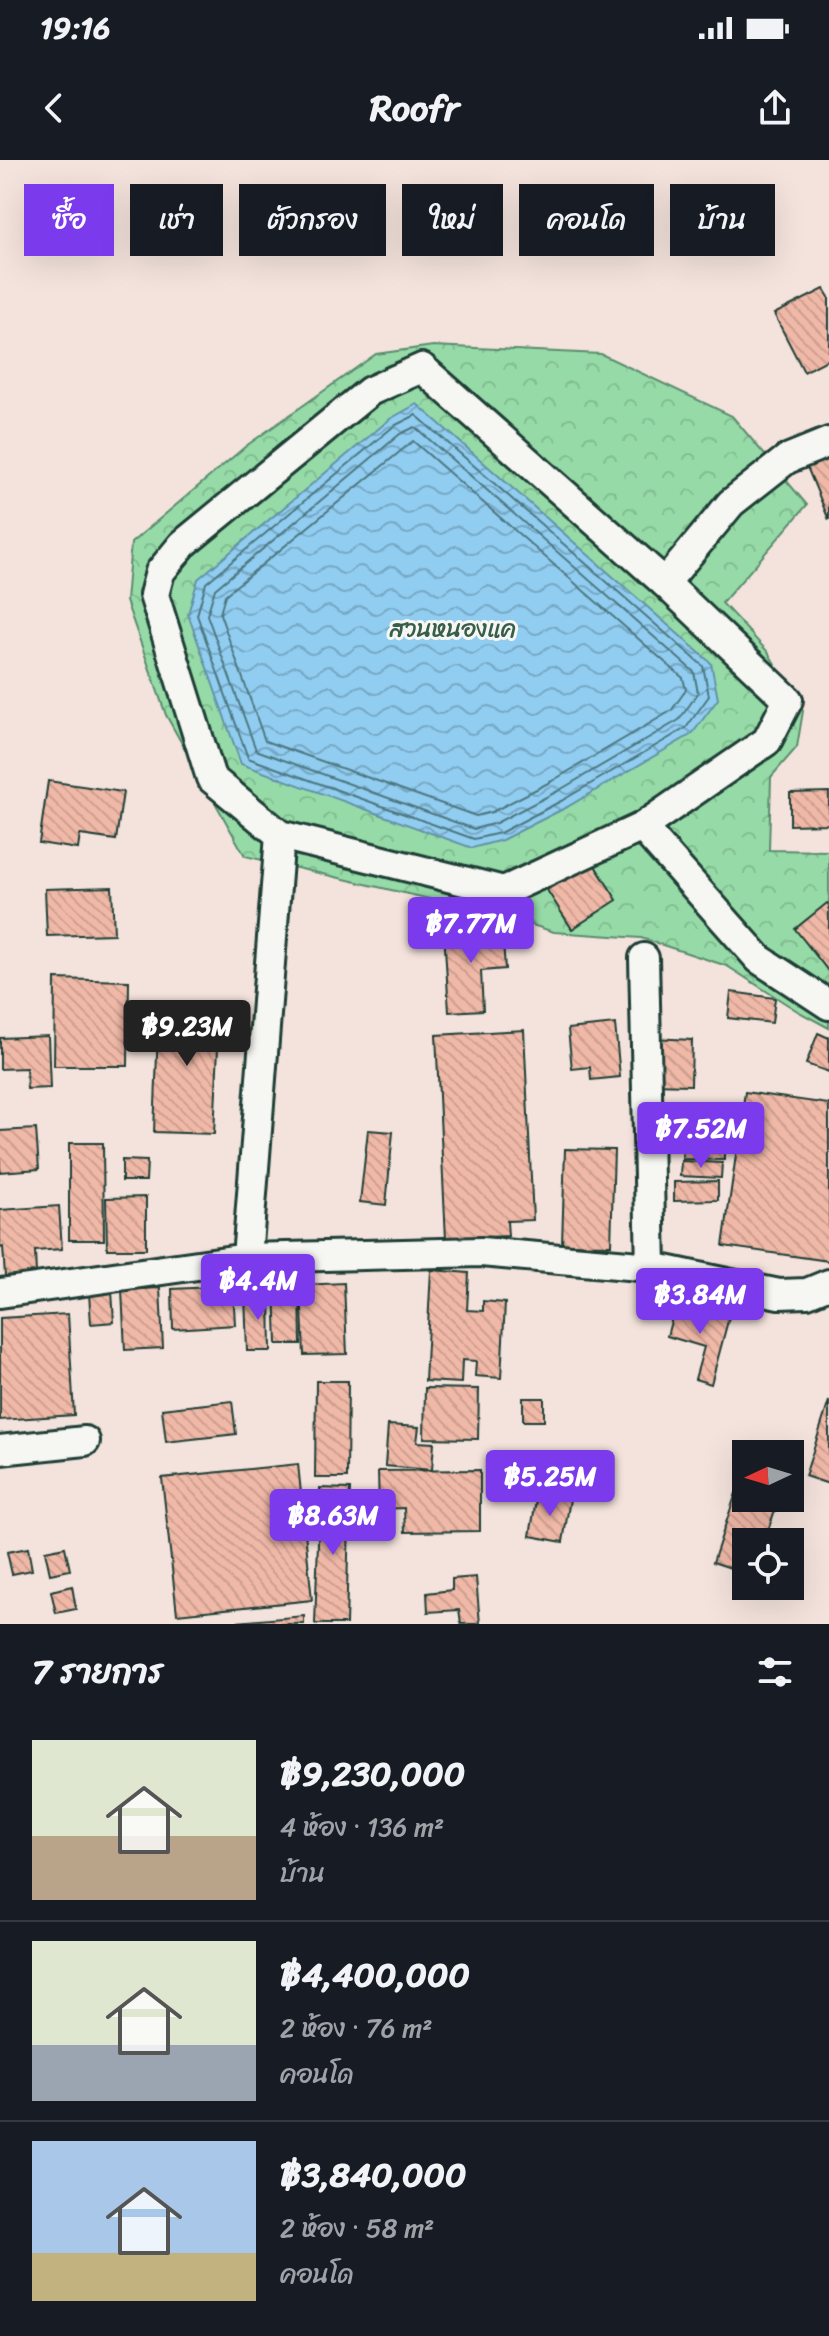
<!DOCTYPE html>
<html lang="th">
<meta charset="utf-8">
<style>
:root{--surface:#171b24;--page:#242831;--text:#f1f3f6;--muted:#9ea1a6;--line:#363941;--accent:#7c3aed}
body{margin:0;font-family:Sriracha,"Playpen Sans Thai",sans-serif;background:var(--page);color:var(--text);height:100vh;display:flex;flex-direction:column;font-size:30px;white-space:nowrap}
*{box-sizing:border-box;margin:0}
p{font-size:26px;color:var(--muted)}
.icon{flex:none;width:44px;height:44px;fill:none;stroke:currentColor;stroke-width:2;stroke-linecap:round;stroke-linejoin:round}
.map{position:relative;height:1464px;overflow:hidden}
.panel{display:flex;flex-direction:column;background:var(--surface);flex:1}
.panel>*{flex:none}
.guide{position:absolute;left:24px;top:24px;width:782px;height:72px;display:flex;gap:16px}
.needle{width:52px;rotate:266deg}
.buttons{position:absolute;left:732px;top:1280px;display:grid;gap:16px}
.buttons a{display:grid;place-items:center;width:72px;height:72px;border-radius:0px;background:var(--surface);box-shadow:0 8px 32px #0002;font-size:40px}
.price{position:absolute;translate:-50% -68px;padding:0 18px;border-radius:8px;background:var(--accent);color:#fff;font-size:26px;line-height:52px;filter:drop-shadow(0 2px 4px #0008)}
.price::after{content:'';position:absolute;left:50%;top:48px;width:24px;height:18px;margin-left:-12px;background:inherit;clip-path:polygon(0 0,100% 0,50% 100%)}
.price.active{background:#222;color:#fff}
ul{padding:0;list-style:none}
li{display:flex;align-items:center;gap:24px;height:200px;padding:0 32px}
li+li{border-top:2px solid var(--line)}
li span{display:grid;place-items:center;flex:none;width:224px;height:160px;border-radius:0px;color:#555}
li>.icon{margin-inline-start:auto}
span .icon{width:96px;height:96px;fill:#fffc;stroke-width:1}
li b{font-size:34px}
h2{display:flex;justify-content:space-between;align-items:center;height:96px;padding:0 32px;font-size:34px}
.tag{padding:0 28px;border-radius:0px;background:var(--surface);box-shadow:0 8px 32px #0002;font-size:28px;line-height:72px}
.tag.active{background:var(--accent);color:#fff}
.status{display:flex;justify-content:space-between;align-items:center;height:56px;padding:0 40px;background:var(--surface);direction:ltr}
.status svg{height:22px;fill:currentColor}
header{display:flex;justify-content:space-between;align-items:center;height:104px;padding:0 32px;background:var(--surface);font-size:36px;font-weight:700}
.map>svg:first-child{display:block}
.park{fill:url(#park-crowns);stroke:#5a8c6e;stroke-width:2}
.water{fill:url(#water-waves);stroke:#6393a5;stroke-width:2}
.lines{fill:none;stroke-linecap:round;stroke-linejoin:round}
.shore{stroke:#4d7780;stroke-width:2}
.building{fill:url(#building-back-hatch);stroke:#1f3d34;stroke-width:2}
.minor-casing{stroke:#1f3d34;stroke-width:34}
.minor{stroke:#f6f6f2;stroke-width:28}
.labels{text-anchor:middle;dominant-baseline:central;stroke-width:6;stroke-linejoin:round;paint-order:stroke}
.park-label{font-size:24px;fill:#375d4b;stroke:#f6f6f2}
</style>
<div class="status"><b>19:16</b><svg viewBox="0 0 49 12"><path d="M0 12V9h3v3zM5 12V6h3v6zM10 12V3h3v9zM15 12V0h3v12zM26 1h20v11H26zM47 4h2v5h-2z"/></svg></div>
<header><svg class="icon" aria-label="back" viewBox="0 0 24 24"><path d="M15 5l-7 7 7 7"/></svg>Roofr<svg class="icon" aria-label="share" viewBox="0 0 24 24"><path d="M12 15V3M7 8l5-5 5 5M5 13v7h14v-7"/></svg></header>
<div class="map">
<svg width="829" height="1464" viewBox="0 0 829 1464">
<defs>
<pattern id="park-crowns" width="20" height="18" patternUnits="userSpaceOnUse" patternTransform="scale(2)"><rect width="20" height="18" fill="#96dba7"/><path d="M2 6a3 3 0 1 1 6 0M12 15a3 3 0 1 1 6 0" fill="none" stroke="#81bd90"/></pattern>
<pattern id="water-waves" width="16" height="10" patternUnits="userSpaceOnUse" patternTransform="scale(2)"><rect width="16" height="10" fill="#91cdf1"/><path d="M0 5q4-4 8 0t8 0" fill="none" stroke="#76a8c4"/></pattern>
<pattern id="building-back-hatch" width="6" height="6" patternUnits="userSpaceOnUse" patternTransform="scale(2)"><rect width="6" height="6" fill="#f0b8a7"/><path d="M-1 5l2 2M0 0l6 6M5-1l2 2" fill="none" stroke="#cd9f90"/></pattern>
</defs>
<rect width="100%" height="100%" fill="#f4e3dc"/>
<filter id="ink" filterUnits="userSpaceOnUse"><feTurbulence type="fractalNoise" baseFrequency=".0125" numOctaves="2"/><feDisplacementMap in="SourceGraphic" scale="16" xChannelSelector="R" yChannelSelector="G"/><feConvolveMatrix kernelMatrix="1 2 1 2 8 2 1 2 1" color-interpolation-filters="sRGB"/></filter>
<g filter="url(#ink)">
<polygon class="park" points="433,186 601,194 732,256 807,345 722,443 768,492 803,551 797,587 771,617 769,690 829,691 829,868 799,852 727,806 641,778 554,772 507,757 245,696 166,555 126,441 131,383 246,286 376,194"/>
<polygon class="water" points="417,244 711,503 718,539 692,574 567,647 502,680 472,688 241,604 188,454 198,419 390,259"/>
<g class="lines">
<g class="shore">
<polygon points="416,255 703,506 709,536 686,568 563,640 500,673 474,679 248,598 197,455 206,423 394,266"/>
<polygon points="415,267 694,512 698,533 679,560 558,631 496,663 474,669 256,590 207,455 215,429 400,274"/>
<polygon points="413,281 683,518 686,530 671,551 552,621 492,652 476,656 265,581 220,454 225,435"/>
</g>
</g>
<g class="building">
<polygon points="824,129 829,137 829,199 804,212 774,154"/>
<polygon points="829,292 829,360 805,302"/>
<polygon points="48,621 123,632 116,680 80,675 78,689 39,683"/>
<polygon points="829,632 829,664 790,665 790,633"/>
<polygon points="592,701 617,740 572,769 547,730"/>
<polygon points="112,727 114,774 47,776 45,729"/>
<polygon points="827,743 829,745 829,812 795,769"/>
<polygon points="502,767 505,809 481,811 483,850 449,852 444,771"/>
<polygon points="55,819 129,821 128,906 54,906"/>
<polygon points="731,832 775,838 772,863 728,858"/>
<polygon points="159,842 220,845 214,974 154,972"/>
<polygon points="615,864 620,917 591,920 590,907 572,909 568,869"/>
<polygon points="524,870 533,1060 507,1061 508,1076 446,1079 436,875"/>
<polygon points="818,873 829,878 829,912 806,904"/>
<polygon points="48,876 50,928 27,929 26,908 0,909 0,878"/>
<polygon points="652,878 692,880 691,925 650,924"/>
<polygon points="745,932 829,944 829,1101 723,1086"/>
<polygon points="682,962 729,963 729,979 682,979"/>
<polygon points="36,969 39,1009 0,1012 0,971"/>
<polygon points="368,970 393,972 386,1045 360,1042"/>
<polygon points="683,982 724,983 724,1000 682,999"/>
<polygon points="69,983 103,983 104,1080 69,1080"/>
<polygon points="565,989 614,990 611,1085 562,1084"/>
<polygon points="122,1000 147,1001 146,1021 122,1021"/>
<polygon points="681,1001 722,1003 721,1018 680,1016"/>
<polygon points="718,1021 718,1040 674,1041 674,1022"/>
<polygon points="146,1037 146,1089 107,1089 106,1038"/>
<polygon points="59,1046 62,1089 35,1091 36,1114 5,1116 3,1087 0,1088 0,1050"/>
<polygon points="431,1110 469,1113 467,1150 483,1151 483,1141 505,1143 501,1218 475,1216 476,1201 462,1200 461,1223 425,1221"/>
<polygon points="344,1123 347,1194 304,1195 301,1125"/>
<polygon points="233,1126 235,1165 173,1169 172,1129"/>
<polygon points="300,1126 301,1184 277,1184 275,1127"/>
<polygon points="160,1128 163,1188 125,1190 122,1130"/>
<polygon points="112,1131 114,1162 91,1164 89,1133"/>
<polygon points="245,1134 270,1134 271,1191 247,1191"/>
<polygon points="676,1143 729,1157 711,1224 695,1219 704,1187 667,1176"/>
<polygon points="68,1154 74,1255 0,1260 0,1158"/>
<polygon points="316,1221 348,1221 347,1318 315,1318"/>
<polygon points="425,1228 479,1229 478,1279 424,1278"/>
<rect x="523" y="1238" width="21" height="23"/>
<polygon points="232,1241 236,1274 166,1282 162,1249"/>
<polygon points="829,1241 829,1324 805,1316"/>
<polygon points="388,1265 419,1267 417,1282 434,1283 432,1310 385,1306"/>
<polygon points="298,1304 312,1440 177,1454 162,1318"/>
<polygon points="480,1310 480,1371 405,1372 404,1348 379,1349 378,1311"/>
<polygon points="320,1328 350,1329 346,1464 315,1464"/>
<polygon points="736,1333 776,1347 764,1382 746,1382 746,1413 713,1402"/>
<polygon points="537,1334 570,1339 563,1382 530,1376"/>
<polygon points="65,1387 70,1410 50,1414 45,1391"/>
<polygon points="28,1388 32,1410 12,1414 7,1392"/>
<polygon points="476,1417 480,1464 461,1464 459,1450 428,1452 427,1433 452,1430 452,1419"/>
<polygon points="72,1426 76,1449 56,1453 51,1431"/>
<polygon points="304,1456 304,1464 236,1464 235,1462"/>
</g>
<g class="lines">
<g class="minor-casing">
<g id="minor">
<polygon points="422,208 665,423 788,540 767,581 642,667 504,731 280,675 211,618 154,435 160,412 183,384 370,231"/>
<polyline points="665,423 731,343 787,299 829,282"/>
<polyline points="642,667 759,799 829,845"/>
<polyline points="644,798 651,1107"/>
<polyline points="247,1098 280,675"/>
<polyline points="0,1133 247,1098 481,1092 651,1107 779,1134 807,1133 829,1124"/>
<polyline points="0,1290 85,1281"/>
</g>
</g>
<use href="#minor" class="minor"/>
</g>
</g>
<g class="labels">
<g class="park-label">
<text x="453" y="469">สวนหนองแค</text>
</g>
</g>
</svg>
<div class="buttons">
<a><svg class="needle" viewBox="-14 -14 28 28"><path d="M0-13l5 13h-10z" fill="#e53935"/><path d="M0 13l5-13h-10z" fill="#9ea1a6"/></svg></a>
<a><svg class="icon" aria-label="locate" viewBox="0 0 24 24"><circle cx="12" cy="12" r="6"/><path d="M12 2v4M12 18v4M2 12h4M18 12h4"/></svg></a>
</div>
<b class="price" style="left:471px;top:805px">฿7.77M</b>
<b class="price active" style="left:187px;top:908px">฿9.23M</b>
<b class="price" style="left:701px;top:1010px">฿7.52M</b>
<b class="price" style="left:258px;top:1162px">฿4.4M</b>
<b class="price" style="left:700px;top:1176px">฿3.84M</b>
<b class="price" style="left:550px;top:1358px">฿5.25M</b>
<b class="price" style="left:333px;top:1397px">฿8.63M</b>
<div class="guide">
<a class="tag active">ซื้อ</a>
<a class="tag">เช่า</a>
<a class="tag">ตัวกรอง</a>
<a class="tag">ใหม่</a>
<a class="tag">คอนโด</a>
<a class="tag">บ้าน</a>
</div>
</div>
<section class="panel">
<h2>7 รายการ<svg class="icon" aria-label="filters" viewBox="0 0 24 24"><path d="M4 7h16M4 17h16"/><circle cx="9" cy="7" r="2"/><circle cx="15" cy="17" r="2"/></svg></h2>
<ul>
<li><span style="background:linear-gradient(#dfe7d0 60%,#b9a48a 0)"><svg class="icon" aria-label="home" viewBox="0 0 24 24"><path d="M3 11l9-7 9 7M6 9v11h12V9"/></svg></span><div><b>฿9,230,000</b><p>4 ห้อง · 136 m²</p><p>บ้าน</p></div></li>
<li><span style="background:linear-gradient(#dfe7d0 65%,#9aa5b1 0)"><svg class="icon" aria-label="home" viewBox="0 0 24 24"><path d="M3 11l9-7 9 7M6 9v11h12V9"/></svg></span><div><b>฿4,400,000</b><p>2 ห้อง · 76 m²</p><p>คอนโด</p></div></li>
<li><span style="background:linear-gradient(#a9c7e8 70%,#c2b280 0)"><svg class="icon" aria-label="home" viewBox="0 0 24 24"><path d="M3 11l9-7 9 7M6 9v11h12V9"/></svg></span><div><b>฿3,840,000</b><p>2 ห้อง · 58 m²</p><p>คอนโด</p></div></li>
</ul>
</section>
